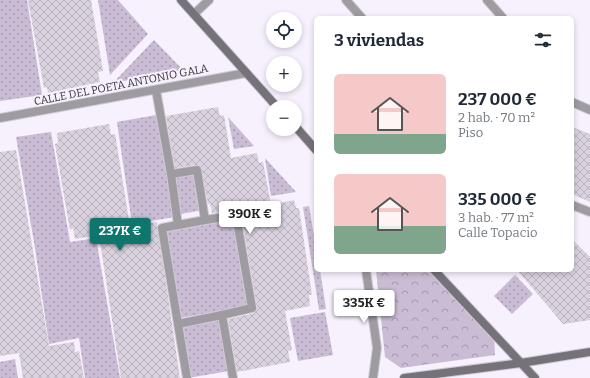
<!DOCTYPE html>
<html lang="es">
<meta charset="utf-8">
<style>
:root{--surface:#fff;--page:#f6f6f7;--text:#1f2937;--muted:#747a83;--accent:#0f766e}
body{margin:0;font-family:Bitter,serif;background:var(--page);color:var(--text);height:100vh;display:flex;flex-direction:column;font-size:15px;white-space:nowrap}
*{box-sizing:border-box;margin:0}
p{font-size:13px;color:var(--muted)}
.icon{flex:none;width:22px;height:22px;fill:none;stroke:currentColor;stroke-width:2;stroke-linecap:round;stroke-linejoin:round}
.map{position:relative;flex:1;overflow:hidden}
.side{position:absolute;left:314px;top:16px;width:260px;height:256px;display:flex;flex-direction:column;background:var(--surface);border-radius:6px;box-shadow:0 2px 6px #0003}
.side>*{flex:none}
.fabs{position:absolute;left:266px;top:12px;display:grid;gap:8px}
.fabs a{display:grid;place-items:center;width:36px;height:36px;border-radius:50%;background:var(--surface);box-shadow:0 2px 6px #0003;font-size:20px}
.price{position:absolute;translate:-50% -34px;padding:0 9px;border-radius:4px;background:#fff;color:#222;font-size:13px;line-height:26px;filter:drop-shadow(0 1px 2px #0008)}
.price::after{content:'';position:absolute;left:50%;top:24px;width:12px;height:9px;margin-left:-6px;background:inherit;clip-path:polygon(0 0,100% 0,50% 100%)}
.price.active{background:var(--accent);color:#fff}
ul{padding:0;list-style:none}
li{display:flex;align-items:center;gap:12px;height:100px;padding:0 20px}
li span{display:grid;place-items:center;flex:none;width:112px;height:80px;border-radius:6px;color:#555}
li>.icon{margin-inline-start:auto}
span .icon{width:48px;height:48px;fill:#fffc;stroke-width:1}
li b{font-size:17px}
h2{display:flex;justify-content:space-between;align-items:center;height:48px;padding:0 20px;font-size:17px}
.map>svg:first-child{display:block}
.park{fill:url(#park-crowns)}
.garden{fill:url(#garden-dots)}
.building{fill:url(#building-cross-hatch)}
.lines{fill:none;stroke-linecap:round;stroke-linejoin:round}
.street-casing{stroke:#d2cbd7;stroke-width:10}
.secondary-casing{stroke:#d2cbd7;stroke-width:10}
.street{stroke:#9f9ca1;stroke-width:8}
.secondary{stroke:#76727a;stroke-width:8}
.labels{text-anchor:middle;dominant-baseline:central;stroke-width:4;stroke-linejoin:round;paint-order:stroke}
.street-label{font-size:11px;fill:#3c393e;stroke:#f7f0fd}
</style>
<div class="map">
<svg width="590" height="378" viewBox="0 0 590 378">
<defs>
<pattern id="park-crowns" width="20" height="18" patternUnits="userSpaceOnUse"><rect width="20" height="18" fill="#c9bcd4"/><path d="M2 6a3 3 0 1 1 6 0M12 15a3 3 0 1 1 6 0" fill="none" stroke="#a49aad"/></pattern>
<pattern id="garden-dots" width="8" height="8" patternUnits="userSpaceOnUse"><rect width="8" height="8" fill="#c9bcd4"/><path d="M2 2h.1M6 6h.1" fill="none" stroke="#a49aad" stroke-width="1.8" stroke-linecap="round"/></pattern>
<pattern id="building-cross-hatch" width="8" height="8" patternUnits="userSpaceOnUse"><rect width="8" height="8" fill="#d9d1de"/><path d="M0 0l8 8M0 8l8-8" fill="none" stroke="#bbb4c0"/></pattern>
</defs>
<rect width="100%" height="100%" fill="#f7f0fd"/>
<polygon class="park" points="376,270 429,270 494,337 495,355 401,368 385,357"/>
<g class="garden">
<polygon points="0,0 27,0 42,95 0,101"/>
<polygon points="98,0 118,0 148,34 110,75"/>
<polygon points="154,40 183,70 113,83"/>
<polygon points="156,115 175,217 132,224 117,122"/>
<polygon points="228,117 254,146 234,149"/>
<polygon points="51,132 70,242 96,238 120,378 85,378 79,338 49,344 35,248 16,137"/>
<polygon points="265,158 296,192 271,196"/>
<polygon points="196,172 203,210 181,214 174,176"/>
<polygon points="309,206 316,248 316,270 320,270 326,309 319,310 303,207"/>
<polygon points="234,218 249,306 180,318 164,230"/>
<polygon points="515,275 533,294 512,314 494,296"/>
<polygon points="325,312 333,355 298,361 290,318"/>
<polygon points="220,318 229,371 188,378 179,325"/>
<polygon points="15,359 18,378 0,378 0,362"/>
</g>
<g class="building">
<polygon points="28,0 91,0 103,71 98,72 100,82 48,93 47,87 44,88"/>
<polygon points="218,107 220,116 224,115 231,158 257,153 259,163 263,162 271,205 294,200 296,208 299,208 312,295 309,295 310,306 285,311 292,350 288,351 290,362 237,372 228,319 254,313 257,307 241,214 236,210 212,213 210,204 208,204 201,167 196,165 175,168 166,116"/>
<polygon points="109,124 111,135 115,134 130,226 157,222 180,378 121,378 99,235 75,239 73,228 70,230 55,144 58,143 57,133"/>
<polygon points="572,127 590,134 590,202 572,194"/>
<polygon points="16,150 49,346 74,342 75,352 79,351 84,378 23,378 19,353 0,356 0,152"/>
<polygon points="572,239 590,257 590,320 563,324 517,270 572,270"/>
</g>
<g class="lines">
<g class="street-casing">
<g id="street">
<polyline points="346,0 362,18"/>
<polyline points="487,0 503,18"/>
<polyline points="194,14 209,0"/>
<polyline points="156,90 171,174 197,170 205,220 236,215 252,308 222,315 233,378"/>
<polyline points="572,102 590,110"/>
<polyline points="0,118 246,73"/>
<polyline points="171,174 178,225"/>
<polyline points="572,205 590,212"/>
<polyline points="366,270 377,348 373,378"/>
<polyline points="178,324 222,315"/>
<polyline points="187,378 162,228 205,220"/>
</g>
</g>
<g class="secondary-casing">
<g id="secondary">
<polyline points="181,0 277,107"/>
<polyline points="295,126 316,150"/>
<polyline points="434,270 535,378"/>
<polyline points="404,378 521,363 590,352"/>
</g>
</g>
<use href="#street" class="street"/>
<use href="#secondary" class="secondary"/>
</g>
<g class="labels">
<g class="street-label">
<text transform="translate(121 85) rotate(-11)">CALLE DEL POETA ANTONIO GALA</text>
</g>
</g>
</svg>
<div class="fabs">
<a><svg class="icon" aria-label="locate" viewBox="0 0 24 24"><circle cx="12" cy="12" r="6"/><path d="M12 2v4M12 18v4M2 12h4M18 12h4"/></svg></a>
<a>+</a>
<a>−</a>
</div>
<b class="price" style="left:250px;top:235px">390K €</b>
<b class="price active" style="left:120px;top:252px">237K €</b>
<b class="price" style="left:364px;top:324px">335K €</b>
<section class="side">
<h2>3 viviendas<svg class="icon" aria-label="filters" viewBox="0 0 24 24"><path d="M4 7h16M4 17h16"/><circle cx="9" cy="7" r="2"/><circle cx="15" cy="17" r="2"/></svg></h2>
<ul>
<li><span style="background:linear-gradient(#f6c9c9 75%,#7fa58c 0)"><svg class="icon" aria-label="home" viewBox="0 0 24 24"><path d="M3 11l9-7 9 7M6 9v11h12V9"/></svg></span><div><b>237 000 €</b><p>2 hab. · 70 m²</p><p>Piso</p></div></li>
<li><span style="background:linear-gradient(#f6c9c9 65%,#7fa58c 0)"><svg class="icon" aria-label="home" viewBox="0 0 24 24"><path d="M3 11l9-7 9 7M6 9v11h12V9"/></svg></span><div><b>335 000 €</b><p>3 hab. · 77 m²</p><p>Calle Topacio</p></div></li>
</ul>
</section>
</div>
